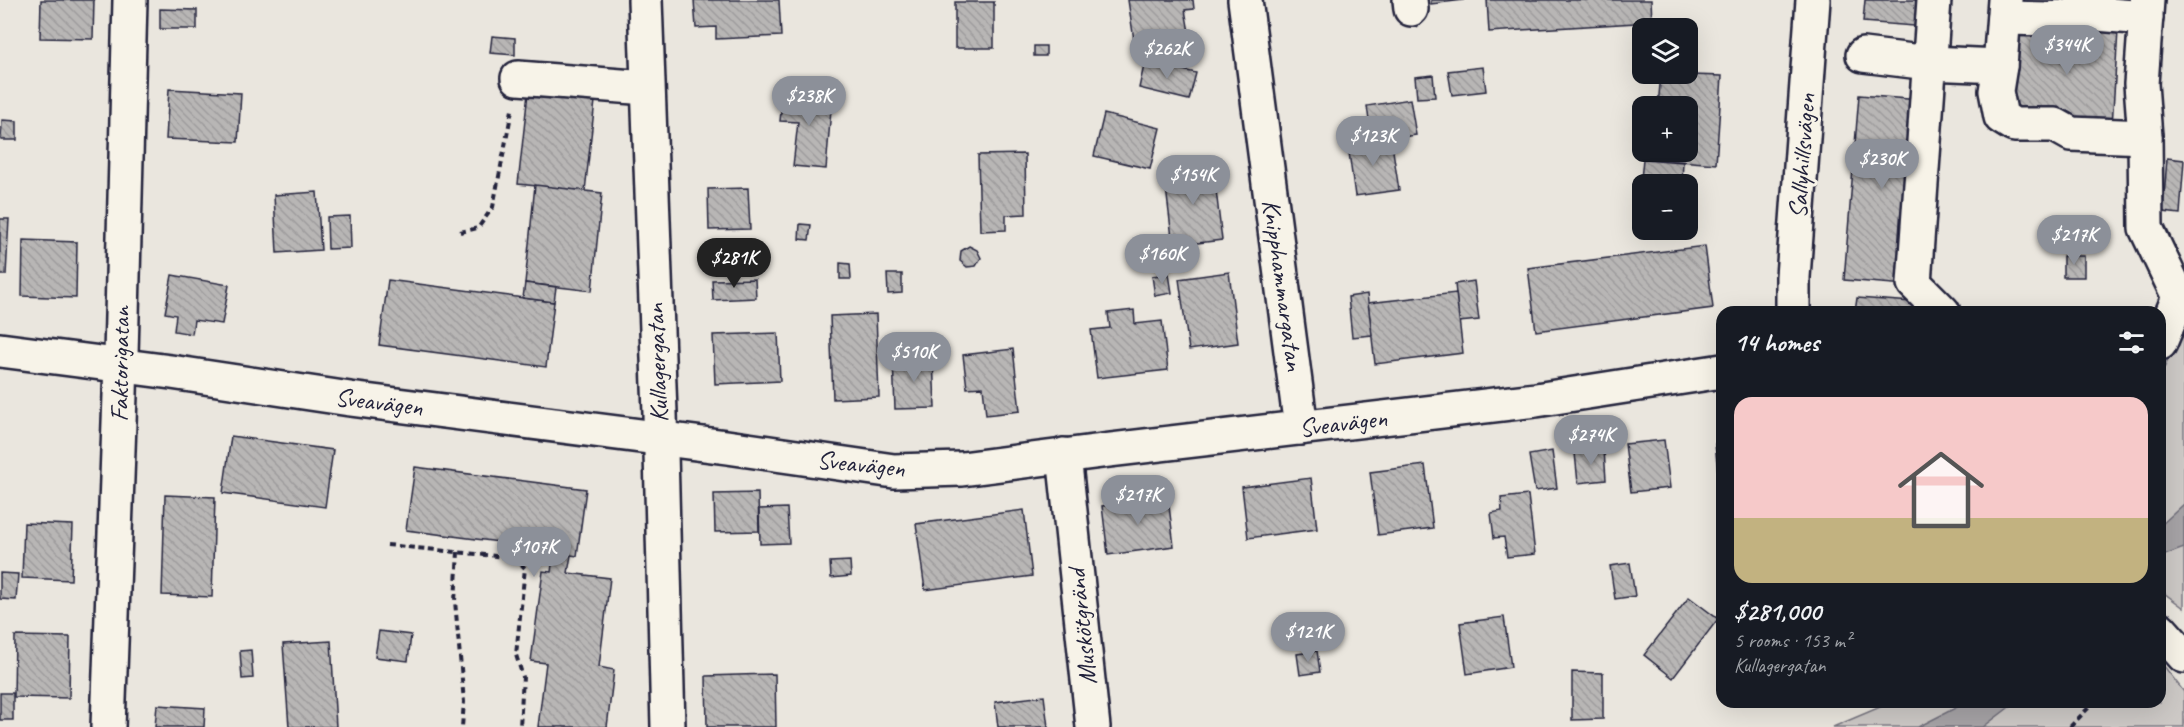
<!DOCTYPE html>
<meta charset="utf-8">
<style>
:root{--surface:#171b24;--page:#242831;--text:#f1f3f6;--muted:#9ea1a6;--line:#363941;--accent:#8c9099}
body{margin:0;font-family:Caveat,sans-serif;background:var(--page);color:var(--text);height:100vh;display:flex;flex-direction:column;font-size:22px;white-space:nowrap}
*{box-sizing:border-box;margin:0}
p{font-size:20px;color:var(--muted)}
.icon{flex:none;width:33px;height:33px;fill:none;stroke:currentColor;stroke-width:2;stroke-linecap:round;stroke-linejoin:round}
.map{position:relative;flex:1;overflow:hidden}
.panel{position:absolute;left:1716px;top:306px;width:450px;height:402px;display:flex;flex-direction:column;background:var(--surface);border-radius:18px;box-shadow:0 6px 24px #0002}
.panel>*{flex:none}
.controls{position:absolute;left:1632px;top:18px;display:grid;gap:12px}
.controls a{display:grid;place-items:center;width:66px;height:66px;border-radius:12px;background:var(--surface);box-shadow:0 6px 24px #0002;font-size:30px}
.price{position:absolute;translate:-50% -51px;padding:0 14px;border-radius:21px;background:var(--accent);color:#fff;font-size:20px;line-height:39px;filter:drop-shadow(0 2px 3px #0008)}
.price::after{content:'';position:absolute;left:50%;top:36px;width:18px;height:14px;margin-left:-9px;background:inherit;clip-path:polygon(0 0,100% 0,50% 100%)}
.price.current{background:#222;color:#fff}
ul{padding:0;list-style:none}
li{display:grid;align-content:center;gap:12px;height:318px;padding:0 18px}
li+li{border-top:2px solid var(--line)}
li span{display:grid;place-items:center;height:186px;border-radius:18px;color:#555}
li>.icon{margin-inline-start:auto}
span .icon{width:108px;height:108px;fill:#fffc;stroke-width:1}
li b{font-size:26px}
h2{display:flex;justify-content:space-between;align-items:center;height:72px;padding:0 18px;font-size:26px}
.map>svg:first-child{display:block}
.park{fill:#cdc9c6;stroke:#787680;stroke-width:1.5}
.water{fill:#a6a3a6;stroke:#716f7b;stroke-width:1.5}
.building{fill:url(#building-back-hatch);stroke:#22223b;stroke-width:1.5}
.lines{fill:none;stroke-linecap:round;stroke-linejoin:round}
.minor-casing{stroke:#22223b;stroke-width:38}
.path{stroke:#22223b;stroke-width:4;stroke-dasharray:6 4.5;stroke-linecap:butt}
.minor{stroke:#f7f3e8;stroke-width:33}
.labels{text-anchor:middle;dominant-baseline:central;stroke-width:6;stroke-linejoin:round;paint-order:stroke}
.street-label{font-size:26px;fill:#22223b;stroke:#f7f3e8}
</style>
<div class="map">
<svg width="2184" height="727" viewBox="0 0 2184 727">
<defs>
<pattern id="building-back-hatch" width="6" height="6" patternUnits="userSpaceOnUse" patternTransform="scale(1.5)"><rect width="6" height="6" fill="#b8b6b5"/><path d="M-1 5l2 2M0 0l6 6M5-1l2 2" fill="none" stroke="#9e9c9d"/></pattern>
</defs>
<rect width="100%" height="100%" fill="#eae6de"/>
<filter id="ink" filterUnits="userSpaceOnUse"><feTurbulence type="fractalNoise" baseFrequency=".0167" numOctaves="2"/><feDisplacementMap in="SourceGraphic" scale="12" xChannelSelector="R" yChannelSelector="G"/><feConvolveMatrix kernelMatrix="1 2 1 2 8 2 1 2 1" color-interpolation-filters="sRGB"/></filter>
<g filter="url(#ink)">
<g class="park">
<polygon points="2184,326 2184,608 2160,590 2160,377"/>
<polygon points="2160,661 2184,692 2184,727 1833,727 1892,702 2160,702"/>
</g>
<g class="water">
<polygon points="2184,504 2184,548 2160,557 2160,526"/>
<polygon points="1967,702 2016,702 1983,727 1918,727"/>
</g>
<g class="building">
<polygon points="41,0 94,0 93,39 40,38"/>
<polygon points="694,0 779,0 781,36 716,39 716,27 696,28"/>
<polygon points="1128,0 1193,0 1194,9 1185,10 1189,32 1134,40"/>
<polygon points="1431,0 1464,0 1431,4"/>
<polygon points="1487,0 1651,0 1652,22 1489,32"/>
<polygon points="1865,0 1929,0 1927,27 1863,22"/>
<rect x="955" y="2" width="39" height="46"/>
<polygon points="160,9 197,10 197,29 160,29"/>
<polygon points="2073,28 2118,31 2112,126 2065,123 2013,111 2018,32 2073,36"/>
<polygon points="492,36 515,38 515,55 490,53"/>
<rect x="1034" y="46" width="12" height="10"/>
<polygon points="1688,52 1694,52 1692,75 1680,74 1688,74"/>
<polygon points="1145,61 1196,73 1189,100 1139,88"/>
<polygon points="1483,67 1486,91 1452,95 1448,71"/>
<polygon points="1661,74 1722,76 1716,164 1655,159 1655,152 1688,152 1688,106 1658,106"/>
<polygon points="1433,75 1435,97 1417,98 1415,77"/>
<polygon points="169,89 241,93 238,142 166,139"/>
<polygon points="783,92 832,97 826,169 793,166 798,122 780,121"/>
<polygon points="528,93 595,101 585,191 518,184"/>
<polygon points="1859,95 1920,100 1906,285 1844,280"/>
<polygon points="1410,99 1416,135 1372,141 1367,106"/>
<polygon points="1104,114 1160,128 1150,169 1094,156"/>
<polygon points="2,120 17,121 17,140 1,140"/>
<polygon points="1391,138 1399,190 1355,196 1348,145"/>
<polygon points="1025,154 1026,214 1006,215 1006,230 980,231 978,155"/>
<polygon points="2167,158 2184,160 2180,214 2163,212"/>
<polygon points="1643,159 1683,162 1682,182 1641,179"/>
<polygon points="1213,165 1222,240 1173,246 1164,171"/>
<polygon points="535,185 602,193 592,291 525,283"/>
<polygon points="748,188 750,229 709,230 708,189"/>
<polygon points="317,192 321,250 277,253 274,195"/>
<polygon points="350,216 351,248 328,249 327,217"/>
<polygon points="0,219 9,219 6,275 0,275"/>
<polygon points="800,224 811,225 809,240 799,239"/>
<polygon points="23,240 77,242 76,298 22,296"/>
<polygon points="969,246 977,250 981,258 976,266 967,267 960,261 961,251"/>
<polygon points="1705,246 1713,308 1536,331 1528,268"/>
<rect x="2063" y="256" width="21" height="21"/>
<polygon points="840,263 850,264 851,279 840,279"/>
<polygon points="1229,272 1238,343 1189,350 1179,279"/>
<polygon points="887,274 902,274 902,293 888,294"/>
<polygon points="1169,274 1172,293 1155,296 1152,276"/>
<polygon points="172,275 229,285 222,324 194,320 192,334 174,331 176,315 165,313"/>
<polygon points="755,279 756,298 713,300 712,280"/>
<polygon points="388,280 554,302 546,367 379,345"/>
<polygon points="1474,281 1479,320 1459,322 1455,284"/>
<polygon points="525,283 556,287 554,302 523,298"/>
<polygon points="1456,293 1463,353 1375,364 1368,303"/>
<polygon points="1367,294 1372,335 1352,337 1348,297"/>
<polygon points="1857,298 1913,302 1932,312 1855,312"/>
<polygon points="1134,310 1135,324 1162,321 1168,370 1097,378 1091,330 1110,328 1108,313"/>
<polygon points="876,314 879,397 833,399 830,316"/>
<polygon points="778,333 780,381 715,384 713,335"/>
<polygon points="1013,349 1020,411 986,415 983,387 967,388 963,355"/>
<polygon points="933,357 935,408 895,409 893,358"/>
<polygon points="231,436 333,450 325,507 223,493"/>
<polygon points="1664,440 1670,488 1631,492 1625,444"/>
<polygon points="1715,444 1722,444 1722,491 1720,492"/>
<polygon points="1604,450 1606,480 1578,483 1575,453"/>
<polygon points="1552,451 1557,488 1535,491 1529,455"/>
<polygon points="1425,465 1433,528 1378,535 1370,472"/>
<polygon points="415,467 586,489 577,556 571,555 568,573 610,578 599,667 614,670 607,727 538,727 546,663 531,661 543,571 551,572 554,549 406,530"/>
<polygon points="1311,478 1317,529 1248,538 1242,487"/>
<polygon points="758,493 759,531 715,532 714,494"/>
<polygon points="165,495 215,497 212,597 162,595"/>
<polygon points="1528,495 1535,554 1507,557 1504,537 1494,538 1491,513 1502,511 1501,498"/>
<polygon points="1168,498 1174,546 1108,555 1102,506"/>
<polygon points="787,508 789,543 760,544 759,509"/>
<polygon points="1024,510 1032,576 925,590 916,524"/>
<polygon points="24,523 73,525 71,580 22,578"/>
<polygon points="850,561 851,576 831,578 830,562"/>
<polygon points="1630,563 1635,596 1615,599 1610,566"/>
<polygon points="0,573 18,574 16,600 0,599"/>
<polygon points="1689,597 1718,619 1673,678 1644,655"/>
<polygon points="1504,617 1511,667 1467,674 1460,623"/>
<polygon points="379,631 411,635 408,661 375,657"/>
<polygon points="15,636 70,637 69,698 14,697"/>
<polygon points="331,641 336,727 289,727 283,644"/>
<polygon points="251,650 253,678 242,679 240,651"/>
<polygon points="1317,651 1320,672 1300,675 1297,654"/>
<polygon points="1572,672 1603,673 1603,719 1572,720"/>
<polygon points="775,674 776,727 707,727 706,676"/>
<rect x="0" y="693" width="13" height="27"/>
<polygon points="1044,696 1048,727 998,727 995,702"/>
<polygon points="157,705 205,708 204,727 155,727"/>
</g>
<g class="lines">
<g class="minor-casing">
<g id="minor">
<polyline points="645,0 660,413 668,727"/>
<polyline points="1245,0 1301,428"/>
<polyline points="1410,0 1411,9"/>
<polyline points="1934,0 1914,283 1943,312"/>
<polyline points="2005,0 2000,66 1996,91 2001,117 2014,125 2055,125 2071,134 2145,137"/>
<polyline points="2147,0 2141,84 2145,137 2146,228 2179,297 2160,343"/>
<polyline points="2004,18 2049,19 2084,13 2146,18"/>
<polyline points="1863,55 1929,63 2000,66"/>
<polyline points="518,78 647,88"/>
<polyline points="1793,312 1793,277 1813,0"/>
<polyline points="0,350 171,372 350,399 727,447 894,471 962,469 1110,450 1536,400 1722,371"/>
<polyline points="1064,455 1093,727"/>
<polyline points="2160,629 2184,656"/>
<polyline points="108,727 120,395 130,0"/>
</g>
</g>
<g class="path">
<polyline points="460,232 478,228 493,207 512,110"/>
<polyline points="387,545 515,558 525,568 516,655 523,677 520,727"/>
<polyline points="458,552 455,601 464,702 462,727"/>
<polyline points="2070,727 2094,702"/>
</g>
<use href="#minor" class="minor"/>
</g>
</g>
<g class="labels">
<g class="street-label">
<text transform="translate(1802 156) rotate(-86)">Sallyhillsvägen</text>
<text transform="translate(1283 285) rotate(82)">Knipphammargatan</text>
<text transform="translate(657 363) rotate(-92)">Kullagergatan</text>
<text transform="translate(120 364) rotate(-89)">Faktorigatan</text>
<text transform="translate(379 402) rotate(7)">Sveavägen</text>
<text transform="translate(1343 423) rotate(-7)">Sveavägen</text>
<text transform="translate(861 464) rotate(6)">Sveavägen</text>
<text transform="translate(1082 627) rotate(-96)">Muskötgränd</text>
</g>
</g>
</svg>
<div class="controls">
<a><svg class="icon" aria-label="layers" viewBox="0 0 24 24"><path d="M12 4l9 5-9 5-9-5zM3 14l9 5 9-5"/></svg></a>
<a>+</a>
<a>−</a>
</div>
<b class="price" style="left:2067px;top:76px">$344K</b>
<b class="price" style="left:1167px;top:80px">$262K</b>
<b class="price" style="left:809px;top:127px">$238K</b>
<b class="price" style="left:1373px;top:167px">$123K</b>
<b class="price" style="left:1882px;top:190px">$230K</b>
<b class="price" style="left:1193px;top:206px">$154K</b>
<b class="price" style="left:2074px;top:266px">$217K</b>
<b class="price" style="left:1162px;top:285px">$160K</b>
<b class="price current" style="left:734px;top:289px">$281K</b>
<b class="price" style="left:914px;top:383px">$510K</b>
<b class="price" style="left:1591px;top:466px">$274K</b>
<b class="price" style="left:1138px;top:526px">$217K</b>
<b class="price" style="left:534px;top:578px">$107K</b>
<b class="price" style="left:1308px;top:663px">$121K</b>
<section class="panel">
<h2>14 homes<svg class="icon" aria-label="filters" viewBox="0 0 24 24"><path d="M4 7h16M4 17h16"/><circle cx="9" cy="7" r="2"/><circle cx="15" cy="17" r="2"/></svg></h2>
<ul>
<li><span style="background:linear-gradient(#f6c9c9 65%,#c2b280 0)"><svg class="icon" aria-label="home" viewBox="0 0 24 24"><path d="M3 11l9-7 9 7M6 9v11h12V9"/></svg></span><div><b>$281,000</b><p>5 rooms · 153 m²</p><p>Kullagergatan</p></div></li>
</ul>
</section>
</div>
